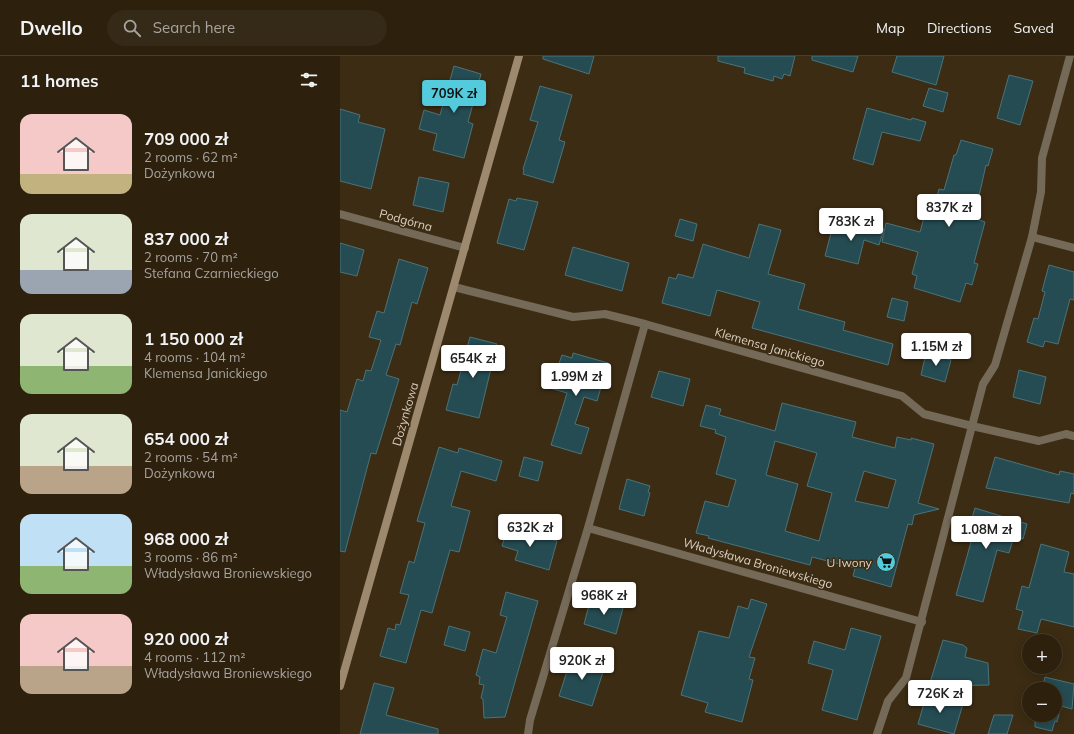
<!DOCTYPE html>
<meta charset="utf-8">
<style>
:root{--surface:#2d210e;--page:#352917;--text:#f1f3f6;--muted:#a7a39e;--line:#483e2e;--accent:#53cbdc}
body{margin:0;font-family:Mulish,sans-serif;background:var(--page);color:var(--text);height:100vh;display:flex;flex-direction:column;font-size:15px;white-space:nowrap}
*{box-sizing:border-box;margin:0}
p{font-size:13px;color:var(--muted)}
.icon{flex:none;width:22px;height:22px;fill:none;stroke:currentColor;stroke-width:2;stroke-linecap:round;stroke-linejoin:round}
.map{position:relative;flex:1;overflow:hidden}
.drawer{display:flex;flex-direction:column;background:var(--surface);width:340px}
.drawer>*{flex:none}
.fabs{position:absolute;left:682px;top:578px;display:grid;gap:8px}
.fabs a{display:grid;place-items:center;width:40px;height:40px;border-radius:50%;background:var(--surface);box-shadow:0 2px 10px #0003,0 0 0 1px var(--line);font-size:20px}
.price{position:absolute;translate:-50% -34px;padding:0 9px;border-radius:4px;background:#fff;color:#222;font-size:13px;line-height:26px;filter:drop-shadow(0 1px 2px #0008)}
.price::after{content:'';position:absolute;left:50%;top:24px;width:12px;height:9px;margin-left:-6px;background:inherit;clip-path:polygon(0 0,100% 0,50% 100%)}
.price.selected{background:var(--accent);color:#111}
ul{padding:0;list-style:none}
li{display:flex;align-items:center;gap:12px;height:100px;padding:0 20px}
li span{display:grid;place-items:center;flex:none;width:112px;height:80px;border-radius:12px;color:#555}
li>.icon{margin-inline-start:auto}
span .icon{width:48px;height:48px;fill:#fffc;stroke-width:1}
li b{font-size:17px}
h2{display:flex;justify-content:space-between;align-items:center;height:48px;padding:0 20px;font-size:17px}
header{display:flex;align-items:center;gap:24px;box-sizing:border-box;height:56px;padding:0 20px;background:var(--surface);border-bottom:1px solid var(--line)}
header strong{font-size:19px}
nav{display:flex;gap:22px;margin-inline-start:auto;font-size:14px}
.search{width:280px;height:36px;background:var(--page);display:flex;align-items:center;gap:10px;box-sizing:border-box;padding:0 14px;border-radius:22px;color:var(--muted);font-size:15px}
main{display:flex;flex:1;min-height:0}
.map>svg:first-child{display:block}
.building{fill:#254c52;stroke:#4b7379;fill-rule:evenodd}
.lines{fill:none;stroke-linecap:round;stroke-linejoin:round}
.street{stroke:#756958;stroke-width:8}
.secondary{stroke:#9d896d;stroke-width:8}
.labels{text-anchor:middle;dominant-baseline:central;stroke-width:3;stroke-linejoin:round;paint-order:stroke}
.street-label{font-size:12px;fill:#dbd0c2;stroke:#3c2c13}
.poi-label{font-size:12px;fill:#dbd0c2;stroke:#3c2c13;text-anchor:end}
</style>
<header>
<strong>Dwello</strong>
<div class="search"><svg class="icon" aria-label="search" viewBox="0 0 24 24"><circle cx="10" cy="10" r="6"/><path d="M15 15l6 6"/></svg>Search here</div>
<nav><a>Map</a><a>Directions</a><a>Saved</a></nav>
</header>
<main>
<section class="drawer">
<h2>11 homes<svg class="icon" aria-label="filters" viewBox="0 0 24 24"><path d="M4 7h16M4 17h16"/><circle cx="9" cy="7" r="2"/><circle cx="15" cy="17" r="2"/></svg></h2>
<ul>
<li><span style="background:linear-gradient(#f6c9c9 75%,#c2b280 0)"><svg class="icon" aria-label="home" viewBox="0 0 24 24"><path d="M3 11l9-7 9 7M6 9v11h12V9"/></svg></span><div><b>709 000 zł</b><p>2 rooms · 62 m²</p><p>Dożynkowa</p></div></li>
<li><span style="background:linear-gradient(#dfe7d0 70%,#9aa5b1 0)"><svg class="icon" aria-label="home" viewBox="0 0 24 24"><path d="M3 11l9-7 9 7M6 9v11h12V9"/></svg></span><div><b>837 000 zł</b><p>2 rooms · 70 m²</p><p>Stefana Czarnieckiego</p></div></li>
<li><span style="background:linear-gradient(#dfe7d0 65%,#8fb573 0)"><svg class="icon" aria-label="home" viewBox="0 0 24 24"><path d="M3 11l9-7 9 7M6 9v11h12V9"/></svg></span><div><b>1 150 000 zł</b><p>4 rooms · 104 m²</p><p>Klemensa Janickiego</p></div></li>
<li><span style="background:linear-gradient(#dfe7d0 65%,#b9a48a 0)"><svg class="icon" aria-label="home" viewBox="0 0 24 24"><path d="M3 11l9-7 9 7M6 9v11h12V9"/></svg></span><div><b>654 000 zł</b><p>2 rooms · 54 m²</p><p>Dożynkowa</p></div></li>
<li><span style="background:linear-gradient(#bfe0f5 65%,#8fb573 0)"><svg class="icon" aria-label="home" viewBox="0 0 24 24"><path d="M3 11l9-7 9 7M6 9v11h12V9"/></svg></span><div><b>968 000 zł</b><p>3 rooms · 86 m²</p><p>Władysława Broniewskiego</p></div></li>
<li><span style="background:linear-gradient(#f6c9c9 65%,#b9a48a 0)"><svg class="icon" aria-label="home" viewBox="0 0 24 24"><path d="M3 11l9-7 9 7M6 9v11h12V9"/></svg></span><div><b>920 000 zł</b><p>4 rooms · 112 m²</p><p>Władysława Broniewskiego</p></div></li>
</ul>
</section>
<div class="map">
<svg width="734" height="678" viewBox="0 0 734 678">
<rect width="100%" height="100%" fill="#3c2c13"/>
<g class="building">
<polygon points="203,0 254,0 249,18 203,3"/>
<polygon points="378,0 455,0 450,20 444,18 442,23 434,20 433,25 404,17 405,12 378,5"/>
<polygon points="472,0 518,0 513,16 472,4"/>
<polygon points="557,0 604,0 596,29 552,16"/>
<polygon points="114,10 141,18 128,66 133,68 124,102 93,94 97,78 79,73 84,54 100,59"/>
<polygon points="669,19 693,25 680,69 657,62"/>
<polygon points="200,30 232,39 219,84 225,86 213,127 183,118 184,114 183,113 198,66 190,64"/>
<polygon points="589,32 608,37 603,56 583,50"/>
<polygon points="527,52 571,64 572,62 586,66 580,85 542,76 533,109 513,103"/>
<polygon points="0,53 20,59 18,66 45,73 31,133 0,125"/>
<polygon points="621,84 653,93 648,110 646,109 634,162 645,166 634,207 638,208 632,229 626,227 620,246 574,232 577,220 572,218 578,196 542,186 546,167 580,176 589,143 596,144 599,133 604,134 614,99 616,99"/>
<polygon points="79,121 109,127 103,156 73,149"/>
<polygon points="177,142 198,146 184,194 157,187 169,143 176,145"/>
<polygon points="340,163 357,168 353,185 335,180"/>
<polygon points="522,167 544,173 539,189 524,184 518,208 485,200 493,169 520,176"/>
<polygon points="419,168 441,174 428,218 465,228 458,253 505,266 503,274 553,288 548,309 412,272 420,246 377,234 370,260 322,247 329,221 336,223 338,218 353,222 363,188 409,202"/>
<polygon points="0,187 24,194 17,220 0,216"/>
<polygon points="233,191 289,207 282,235 225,219"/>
<polygon points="59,203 88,212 77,248 72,246 60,289 56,288 46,319 59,323 36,398 31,397 5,496 0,495 0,354 7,356 17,323 23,325 26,314 31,315 41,284 29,281 37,255 44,257"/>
<polygon points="709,209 734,216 734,244 730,243 718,288 705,285 703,291 687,286 694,262 698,263 705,236 702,235"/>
<polygon points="552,242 568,246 564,265 547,261"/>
<polygon points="130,281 157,288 139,362 106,354 113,328 117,329"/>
<polygon points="233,297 268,307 257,345 244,341 235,368 249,372 241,398 211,389 227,337 210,332 222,299 232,302"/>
<polygon points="586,297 611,304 605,326 581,319"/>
<polygon points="679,314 706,321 700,348 673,341"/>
<polygon points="319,315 350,323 343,350 311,341"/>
<path d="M442,347L516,366L512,381L555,392L557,381L571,384V382L594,388L578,447L599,453L574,459L572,469L568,468L551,531L513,520L515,512L472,501L470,509L368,482L369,480L356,477L365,445L388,451L396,424L376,418L386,381L375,377L376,374L360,370L366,349L381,353L379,359L435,375ZM435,385L477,397L467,430L492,437L479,485L445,475L458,428L426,419ZM524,415L556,424L548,452L515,445Z"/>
<polygon points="99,391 118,397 119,392 162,405 156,425 121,415 111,450 130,455 119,496 110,494 92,557 81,554 66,607 40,600 48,572 55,574 56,568 60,569 69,539 60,537 69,505 74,507 85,467 77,465"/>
<polygon points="184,401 203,406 198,425 179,420"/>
<polygon points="655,401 719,419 720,415 734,418 734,438 731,437 729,447 646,432"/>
<polygon points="287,423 310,430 308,436 310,437 304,460 279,453"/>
<polygon points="635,452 687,468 683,483 674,480 669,497 657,494 643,546 616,539 631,486 625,484"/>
<polygon points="168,470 217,485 209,514 175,504 178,495 162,490"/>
<polygon points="701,488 729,496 724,516 734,518 734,571 701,563 697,577 678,573 683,555 676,553 682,530 689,532"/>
<polygon points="166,536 198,545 165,661 144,662 143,643 141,642 144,629 139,628 140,621 136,619 143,593 156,597 167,561 160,559"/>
<polygon points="251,542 283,552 276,578 244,568"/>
<polygon points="411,543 427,548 409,601 415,602 409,623 413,624 402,666 365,656 368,647 341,639 359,575 389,582 398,550 408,553"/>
<polygon points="109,570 130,576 125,595 104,589"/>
<polygon points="511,572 541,580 517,664 482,654 493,614 468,607 474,585 505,594"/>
<polygon points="603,584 623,589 627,592 625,601 648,607 649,629 589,630"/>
<polygon points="237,599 261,606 259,614 263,616 252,650 219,640 230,606 234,607"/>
<polygon points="705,621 734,628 732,653 721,650 717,666 715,665 712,675 695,671 695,659 715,659 715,633 702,633"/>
<polygon points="34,627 54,632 46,659 98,673 98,678 20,678"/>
<polygon points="587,637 623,648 614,678 578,668"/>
<polygon points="654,659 673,659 667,678 648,678"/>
</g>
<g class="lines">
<g class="street">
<polyline points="0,158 125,192"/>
<polyline points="692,181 734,192"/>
<polyline points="114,231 233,261 265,258 305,268 562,340 584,358 632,370 699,385 726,378 734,380"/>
<polyline points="248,472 582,566"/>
<polyline points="188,678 190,664 248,472 305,268"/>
<polyline points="537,678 548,645 566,622 643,328 655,309 692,181 701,136 702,102 730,0"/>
</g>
<polyline class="secondary" points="0,630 179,0"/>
</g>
<defs>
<g id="supermarket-disc" transform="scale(1)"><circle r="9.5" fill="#53cbdc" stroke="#3c2c13"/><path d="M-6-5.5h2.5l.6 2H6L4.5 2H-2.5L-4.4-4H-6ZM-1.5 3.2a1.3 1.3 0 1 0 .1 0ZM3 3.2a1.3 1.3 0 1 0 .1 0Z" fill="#111"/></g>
</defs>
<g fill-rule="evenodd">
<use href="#supermarket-disc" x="546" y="506"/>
</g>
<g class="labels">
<g class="street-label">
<text transform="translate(66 164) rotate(15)">Podgórna</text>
<text transform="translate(430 291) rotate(16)">Klemensa Janickiego</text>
<text transform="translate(65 358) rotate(-74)">Dożynkowa</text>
<text transform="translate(418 507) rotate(16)">Władysława Broniewskiego</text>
</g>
<g class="poi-label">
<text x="532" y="506">U Iwony</text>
</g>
</g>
</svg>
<div class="fabs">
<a>+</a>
<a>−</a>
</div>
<b class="price selected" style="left:114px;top:58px">709K zł</b>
<b class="price" style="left:609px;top:172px">837K zł</b>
<b class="price" style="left:511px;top:186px">783K zł</b>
<b class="price" style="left:596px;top:311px">1.15M zł</b>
<b class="price" style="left:133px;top:323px">654K zł</b>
<b class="price" style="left:236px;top:341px">1.99M zł</b>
<b class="price" style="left:190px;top:492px">632K zł</b>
<b class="price" style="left:646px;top:494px">1.08M zł</b>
<b class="price" style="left:264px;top:560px">968K zł</b>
<b class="price" style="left:242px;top:625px">920K zł</b>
<b class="price" style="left:600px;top:658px">726K zł</b>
</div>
</main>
